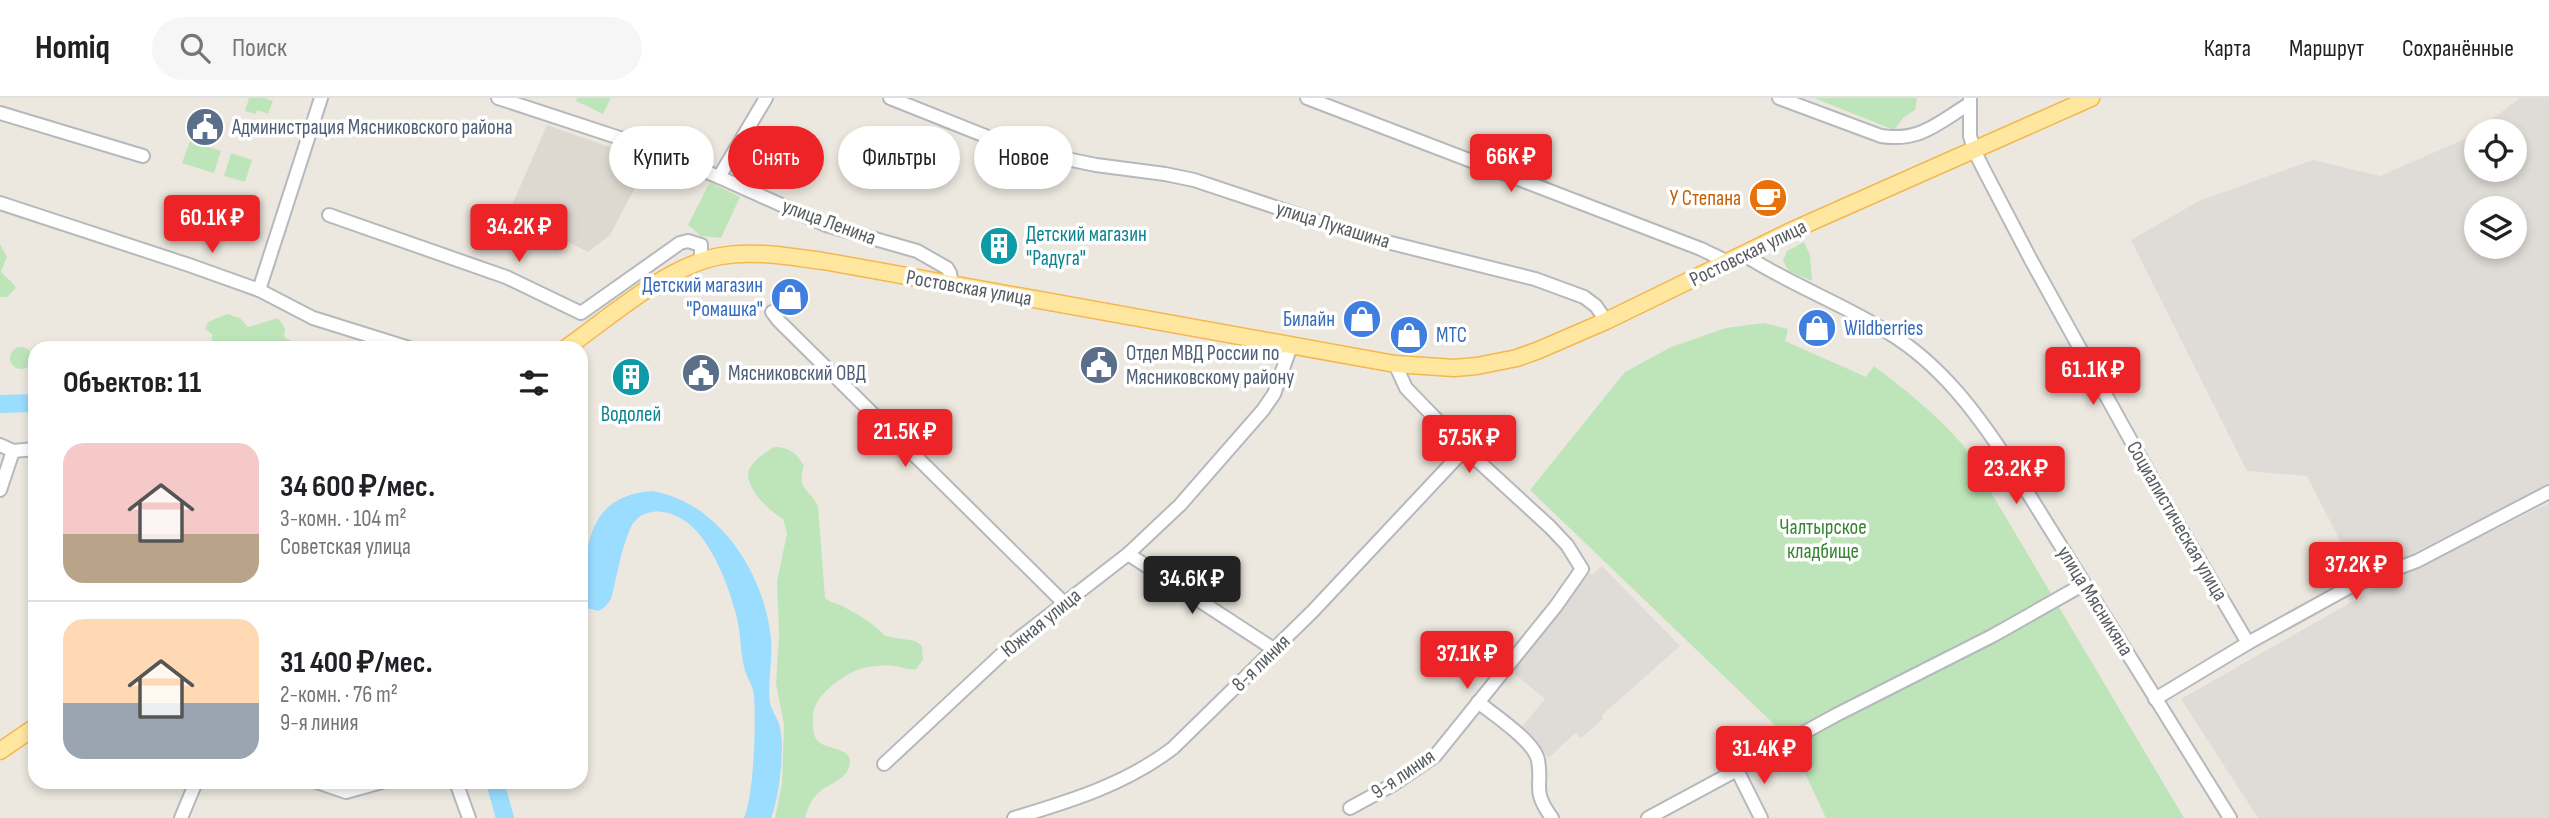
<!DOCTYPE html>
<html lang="ru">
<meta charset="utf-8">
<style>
:root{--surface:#fff;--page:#f6f6f6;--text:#202124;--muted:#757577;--line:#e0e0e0;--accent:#ec2427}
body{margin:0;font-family:"Sofia Sans Condensed",sans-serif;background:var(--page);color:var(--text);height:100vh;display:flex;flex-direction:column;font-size:26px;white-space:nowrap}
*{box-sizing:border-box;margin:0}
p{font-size:23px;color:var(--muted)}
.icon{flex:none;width:38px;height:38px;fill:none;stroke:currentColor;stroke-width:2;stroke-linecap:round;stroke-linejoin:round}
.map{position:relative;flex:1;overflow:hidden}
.details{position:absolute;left:28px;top:243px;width:560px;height:448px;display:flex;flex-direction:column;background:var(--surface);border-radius:21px;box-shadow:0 4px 10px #0003}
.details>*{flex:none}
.banner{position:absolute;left:609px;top:28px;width:665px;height:63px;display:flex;gap:14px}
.controls{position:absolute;left:2464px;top:21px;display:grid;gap:14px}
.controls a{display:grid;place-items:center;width:63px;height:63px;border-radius:50%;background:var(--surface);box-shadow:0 4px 10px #0003;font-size:35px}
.price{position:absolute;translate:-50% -60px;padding:0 16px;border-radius:7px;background:var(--accent);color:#fff;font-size:23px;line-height:46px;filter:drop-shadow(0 2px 4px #0008)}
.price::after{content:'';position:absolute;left:50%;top:42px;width:21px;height:16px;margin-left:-10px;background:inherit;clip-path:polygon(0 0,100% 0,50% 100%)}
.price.active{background:#222;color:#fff}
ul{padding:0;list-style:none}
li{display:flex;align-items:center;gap:21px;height:175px;padding:0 35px}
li+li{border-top:2px solid var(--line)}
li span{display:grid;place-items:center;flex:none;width:196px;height:140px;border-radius:21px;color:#555}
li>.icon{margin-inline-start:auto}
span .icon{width:84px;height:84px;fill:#fffc;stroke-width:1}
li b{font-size:30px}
h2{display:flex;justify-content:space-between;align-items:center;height:84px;padding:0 35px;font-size:30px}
.tag{padding:0 24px;border-radius:32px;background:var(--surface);box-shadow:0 4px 10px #0003;font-size:24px;line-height:63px}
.tag.active{background:var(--accent);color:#fff}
header{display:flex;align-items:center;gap:42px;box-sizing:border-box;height:98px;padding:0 35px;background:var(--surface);border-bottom:2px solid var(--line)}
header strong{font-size:33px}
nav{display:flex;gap:38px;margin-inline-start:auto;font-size:24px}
.search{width:490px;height:63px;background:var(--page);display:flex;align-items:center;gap:18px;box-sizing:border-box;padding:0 24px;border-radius:38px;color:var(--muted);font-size:26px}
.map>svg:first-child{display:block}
.industrial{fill:#dfdbd7;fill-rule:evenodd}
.education{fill:#ded9d0}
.green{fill:#bee5ba}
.water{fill:#9bddff}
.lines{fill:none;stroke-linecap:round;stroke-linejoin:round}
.river{stroke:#9bddff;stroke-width:18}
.minor-casing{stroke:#b5b8bd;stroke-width:16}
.major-casing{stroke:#f4b750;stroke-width:19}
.minor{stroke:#fff;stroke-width:12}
.major{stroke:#ffe7a0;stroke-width:16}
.labels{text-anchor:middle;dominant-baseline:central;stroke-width:7;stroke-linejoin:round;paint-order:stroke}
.service-label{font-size:21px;fill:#4e5e75;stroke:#fff;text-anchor:start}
.food-label{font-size:21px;fill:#c56008;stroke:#fff;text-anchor:end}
.street-label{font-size:21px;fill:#585d61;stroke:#fff}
.culture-label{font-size:21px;fill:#0d838f;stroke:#fff;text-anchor:start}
.shop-label{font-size:21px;fill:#366cbe;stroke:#fff;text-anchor:end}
.park-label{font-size:21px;fill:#368532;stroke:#fff}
</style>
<header>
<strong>Homiq</strong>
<div class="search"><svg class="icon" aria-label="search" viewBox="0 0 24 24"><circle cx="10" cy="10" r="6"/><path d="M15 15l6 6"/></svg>Поиск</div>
<nav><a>Карта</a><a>Маршрут</a><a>Сохранённые</a></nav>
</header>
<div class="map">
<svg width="2549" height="720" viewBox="0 0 2549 720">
<rect width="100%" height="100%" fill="#ece8df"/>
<g class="industrial">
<path d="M2520,0H2549V386L2396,464L2356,474L2307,378L2247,373L2131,142L2199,103L2313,62L2380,78L2467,40ZM2476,33H2515V72H2476ZM2476,110H2515V149H2476Z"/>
<polygon points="2549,405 2549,720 2258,720 2181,601 2376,490"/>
<polygon points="1602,468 1680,548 1602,617 1603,621 1581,640 1575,635 1549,660 1519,632 1545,601 1510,572 1590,475 1592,477"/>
</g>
<polygon class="education" points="547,27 649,63 610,137 588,154 509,114"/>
<g class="green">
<polygon points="249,0 264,0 273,3 268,16 257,12 256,16 245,13"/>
<polygon points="577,0 611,0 603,16 576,3"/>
<polygon points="1814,0 1917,0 1915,12 1904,19 1894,32"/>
<polygon points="190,43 221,53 214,75 182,65"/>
<polygon points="231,55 252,62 245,84 224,78"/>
<polygon points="710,84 740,99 721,140 701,138 688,127"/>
<polygon points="1804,144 1810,157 1812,183 1789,173 1783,163 1787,153"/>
<path d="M0,146L7,159L1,173C5,180 12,182 16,190L7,199H0Z"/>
<polygon points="227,216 240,220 248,229 278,220 285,230 284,239 304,250 212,250 212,236 205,231 208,224"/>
<path d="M1764,225L1788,231L1785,243L1866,279L1874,268C1907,293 1936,316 1963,347L2184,720H1826L1793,650L1783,635L1530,392L1625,274L1671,249L1726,230Z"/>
<circle cx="21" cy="260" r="11"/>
<path d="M774,349C790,349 796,355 804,368C796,391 809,390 818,408L825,500C832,506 839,505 846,510C860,518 875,526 885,538L915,543L922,548L923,562L916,571C907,572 904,570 895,568C887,567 876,568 868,569C848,572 811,598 813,620C813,629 812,639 820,645C829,651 850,650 850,664C850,681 827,686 817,696C811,702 807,712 805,720H775L782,685L784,626L776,586L779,537L777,484L787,435L783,421C770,414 743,388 749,372C753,362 765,355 774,349Z"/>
</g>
<path class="water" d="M652,393C719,404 765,476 771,541C773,562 767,585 770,605C772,614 779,622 780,630C785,650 779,701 771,720H744C754,697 756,625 754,599C754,588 746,579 744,569C740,552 741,534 736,516C727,482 704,418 662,414C650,412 637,417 631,429C621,450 617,478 611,501L605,509L598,513L587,510L584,505C585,452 585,398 652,393Z"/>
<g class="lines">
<g class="river">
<polyline points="0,306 35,305"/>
<polyline points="495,684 505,720"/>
</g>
<g class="minor-casing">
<g id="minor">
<polyline points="498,0 635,45 719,79 826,127 917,153 947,170 950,175 952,186"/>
<polyline points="890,0 1018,51 1096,67 1165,76 1194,82 1359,137 1535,181 1584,199 1596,208 1606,223"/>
<polyline points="1307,0 1701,151 1728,164"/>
<path d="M1779,0L1881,38C1920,44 1938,25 1969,6"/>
<polyline points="1970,0 1970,38 1974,52 1985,74 2031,162 2161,397 2248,545"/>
<polyline points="0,15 143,58"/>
<polyline points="719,79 766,0"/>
<polyline points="0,105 189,167 259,192 313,220 409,250"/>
<polyline points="329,117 506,179 581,215 680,145 688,143 701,147 701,163"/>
<path d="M1743,156C1790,187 1842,205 1889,235C1940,266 1976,314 2008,363L2230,720"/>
<polyline points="259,192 321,0"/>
<polyline points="772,214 778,222 1064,505"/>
<polyline points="0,347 13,353 35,351"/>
<polyline points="0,392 13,353"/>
<polyline points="1128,456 1275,552"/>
<polyline points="2155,601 2248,545 2353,487 2417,463 2549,394"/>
<path d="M1478,604C1494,617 1534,643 1538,662C1543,690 1531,691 1552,720"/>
<polyline points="1758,660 1836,617 1994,537 2084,486"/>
<polyline points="884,666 1017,542 1128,456 1180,407 1263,312 1274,296 1291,248"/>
<polyline points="317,684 346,694 382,684"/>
<polyline points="456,684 469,720"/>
<polyline points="1350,710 1394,686 1435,658 1556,508 1582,471 1567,447 1550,429 1465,351 1406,290 1395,266"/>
<polyline points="181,720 196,684"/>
<path d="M1014,720C1071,703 1126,686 1173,650L1313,513L1465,351"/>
<polyline points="1648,720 1737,672 1761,720"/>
</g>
</g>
<g class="major-casing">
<g id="major">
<path d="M566,250C610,219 668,167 721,158C755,152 790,159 823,163L1395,266L1454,270L1477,268L1517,260L1539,252L1606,223L1793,132L2091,0"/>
<polyline points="0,653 35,629"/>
</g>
</g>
<use href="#minor" class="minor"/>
<use href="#major" class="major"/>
</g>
<defs>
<g id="civic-disc" transform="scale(2.0125)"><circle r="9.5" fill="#5c6f8a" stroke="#fff"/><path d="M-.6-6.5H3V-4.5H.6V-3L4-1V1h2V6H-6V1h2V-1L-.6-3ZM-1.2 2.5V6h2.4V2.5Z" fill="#fff"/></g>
<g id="cafe-disc" transform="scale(2.0125)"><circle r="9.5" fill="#e8710a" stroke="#fff"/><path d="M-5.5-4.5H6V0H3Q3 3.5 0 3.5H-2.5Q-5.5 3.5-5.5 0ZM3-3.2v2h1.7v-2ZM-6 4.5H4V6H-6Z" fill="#fff"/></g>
<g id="building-disc" transform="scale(2.0125)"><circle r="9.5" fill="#0f9aa8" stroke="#fff"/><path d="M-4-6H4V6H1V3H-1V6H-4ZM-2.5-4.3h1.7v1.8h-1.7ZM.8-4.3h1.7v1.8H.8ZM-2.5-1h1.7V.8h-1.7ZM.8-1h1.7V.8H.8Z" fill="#fff"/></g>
<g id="shop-disc" transform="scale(2.0125)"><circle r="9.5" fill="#3f7fe0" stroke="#fff"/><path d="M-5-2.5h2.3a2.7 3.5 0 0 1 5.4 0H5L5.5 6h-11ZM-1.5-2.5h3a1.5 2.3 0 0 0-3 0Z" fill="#fff"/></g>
</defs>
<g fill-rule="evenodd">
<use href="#civic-disc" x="205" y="29"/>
<use href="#cafe-disc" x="1768" y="100"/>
<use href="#building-disc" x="999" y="148"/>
<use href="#shop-disc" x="790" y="199"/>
<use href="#shop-disc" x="1362" y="221"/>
<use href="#shop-disc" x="1817" y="230"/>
<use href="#shop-disc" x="1409" y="237"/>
<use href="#civic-disc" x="1099" y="267"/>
<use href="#civic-disc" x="701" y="275"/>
<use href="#building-disc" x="631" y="279"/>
</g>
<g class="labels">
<g class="service-label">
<text x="232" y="29">Администрация Мясниковского района</text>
<text x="1126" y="255">Отдел МВД России по<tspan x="1126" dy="24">Мясниковскому району</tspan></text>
<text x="728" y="275">Мясниковский ОВД</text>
</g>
<g class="food-label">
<text x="1741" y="100">У Степана</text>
</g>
<g class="street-label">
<text transform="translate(829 124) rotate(20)">улица Ленина</text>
<text transform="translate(1333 127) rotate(17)">улица Лукашина</text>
<text transform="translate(1748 155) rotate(-26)">Ростовская улица</text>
<text transform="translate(969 190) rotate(10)">Ростовская улица</text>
<text transform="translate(2177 423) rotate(60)">Социалистическая улица</text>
<text transform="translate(2095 503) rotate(58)">улица Мясникяна</text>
<text transform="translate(1041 525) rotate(-39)">Южная улица</text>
<text transform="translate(1261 565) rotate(-44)">8-я линия</text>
<text transform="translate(1403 676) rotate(-34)">9-я линия</text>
</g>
<g class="culture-label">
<text x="1026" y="136">Детский магазин<tspan x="1026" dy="24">"Радуга"</tspan></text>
<text x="631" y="316" text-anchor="middle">Водолей</text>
</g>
<g class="shop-label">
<text x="763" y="187">Детский магазин<tspan x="763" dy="24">"Ромашка"</tspan></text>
<text x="1335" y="221">Билайн</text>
<text x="1844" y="230" text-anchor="start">Wildberries</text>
<text x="1436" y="237" text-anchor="start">МТС</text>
</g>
<g class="park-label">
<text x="1823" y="429">Чалтырское<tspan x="1823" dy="24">кладбище</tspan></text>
</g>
</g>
</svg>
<div class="controls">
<a><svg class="icon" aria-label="locate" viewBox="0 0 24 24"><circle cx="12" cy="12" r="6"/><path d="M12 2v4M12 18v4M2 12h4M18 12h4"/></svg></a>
<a><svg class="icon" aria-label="layers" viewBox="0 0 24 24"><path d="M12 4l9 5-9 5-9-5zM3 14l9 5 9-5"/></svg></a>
</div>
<b class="price" style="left:1511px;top:96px">66K ₽</b>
<b class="price" style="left:212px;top:157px">60.1K ₽</b>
<b class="price" style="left:519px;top:166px">34.2K ₽</b>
<b class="price" style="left:2093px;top:309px">61.1K ₽</b>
<b class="price" style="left:905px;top:371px">21.5K ₽</b>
<b class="price" style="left:1469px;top:377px">57.5K ₽</b>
<b class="price" style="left:2016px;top:408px">23.2K ₽</b>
<b class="price" style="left:2356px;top:504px">37.2K ₽</b>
<b class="price active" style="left:1192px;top:518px">34.6K ₽</b>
<b class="price" style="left:1467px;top:593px">37.1K ₽</b>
<b class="price" style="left:1764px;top:688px">31.4K ₽</b>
<div class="banner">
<a class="tag">Купить</a>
<a class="tag active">Снять</a>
<a class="tag">Фильтры</a>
<a class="tag">Новое</a>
</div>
<section class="details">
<h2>Объектов: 11<svg class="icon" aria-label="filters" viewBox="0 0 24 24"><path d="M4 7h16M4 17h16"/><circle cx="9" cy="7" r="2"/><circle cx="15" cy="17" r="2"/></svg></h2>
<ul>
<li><span style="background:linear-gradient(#f6c9c9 65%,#b9a48a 0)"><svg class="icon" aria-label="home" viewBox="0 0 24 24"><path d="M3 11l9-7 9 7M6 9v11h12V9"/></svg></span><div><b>34 600 ₽/мес.</b><p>3-комн. · 104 m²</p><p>Советская улица</p></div></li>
<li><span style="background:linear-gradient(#ffd9b3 60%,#9aa5b1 0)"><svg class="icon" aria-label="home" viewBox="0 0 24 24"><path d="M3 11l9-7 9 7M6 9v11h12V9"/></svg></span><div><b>31 400 ₽/мес.</b><p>2-комн. · 76 m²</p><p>9-я линия</p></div></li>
</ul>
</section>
</div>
